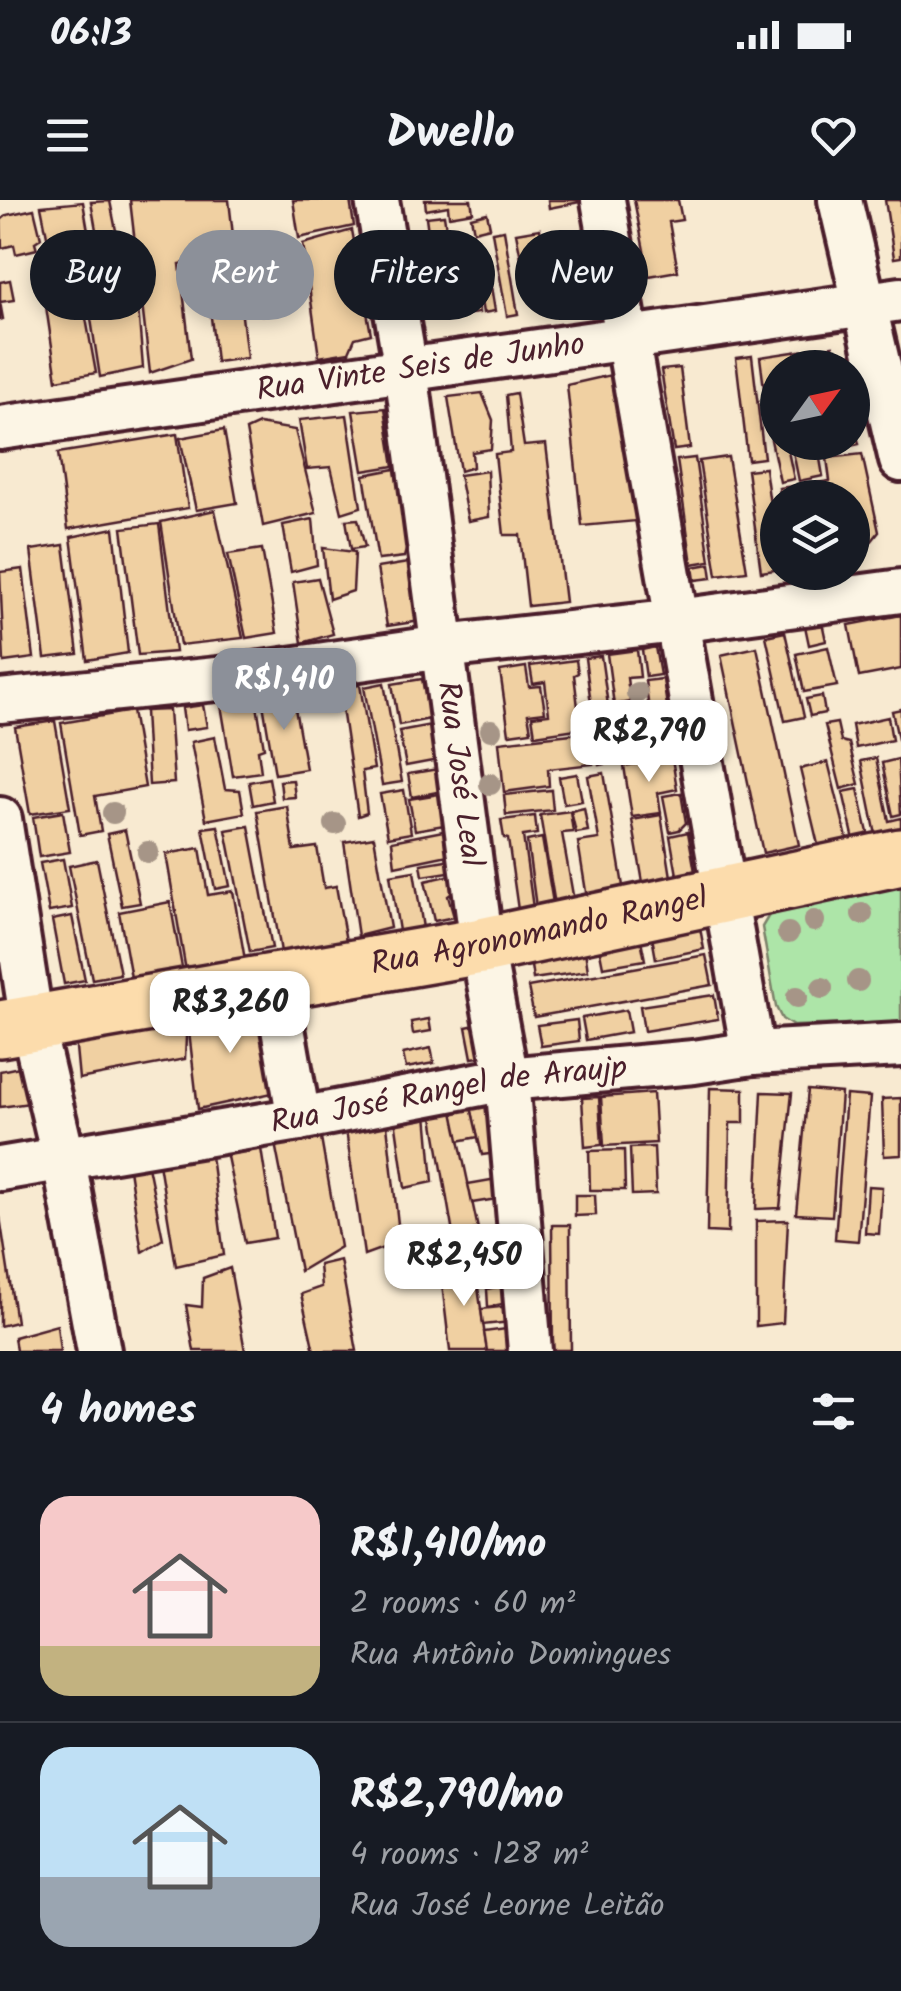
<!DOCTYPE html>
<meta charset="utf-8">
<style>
:root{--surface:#171b24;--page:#242831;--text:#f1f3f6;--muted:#9ea1a6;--line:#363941;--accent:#8c9099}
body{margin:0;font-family:Kalam,sans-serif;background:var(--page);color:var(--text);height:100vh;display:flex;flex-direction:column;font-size:38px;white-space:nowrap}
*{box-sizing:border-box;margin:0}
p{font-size:32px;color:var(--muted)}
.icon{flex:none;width:55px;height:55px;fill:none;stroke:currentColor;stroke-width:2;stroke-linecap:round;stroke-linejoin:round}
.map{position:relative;height:1151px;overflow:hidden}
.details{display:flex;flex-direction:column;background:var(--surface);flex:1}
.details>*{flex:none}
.guide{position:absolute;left:30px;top:30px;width:842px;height:90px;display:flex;gap:20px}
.needle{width:65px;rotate:57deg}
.tools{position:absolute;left:760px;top:150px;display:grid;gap:20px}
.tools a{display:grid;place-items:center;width:110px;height:110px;border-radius:50%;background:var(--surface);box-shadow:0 5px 15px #0003;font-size:50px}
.price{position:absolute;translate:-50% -85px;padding:0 22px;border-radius:20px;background:#fff;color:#222;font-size:32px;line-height:65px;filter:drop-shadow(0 2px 5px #0008)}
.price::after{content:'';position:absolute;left:50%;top:60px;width:30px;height:22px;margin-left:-15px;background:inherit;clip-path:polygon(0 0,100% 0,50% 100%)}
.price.current{background:var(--accent);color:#fff}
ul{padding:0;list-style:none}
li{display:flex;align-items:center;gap:30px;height:250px;padding:0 40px}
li+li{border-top:2px solid var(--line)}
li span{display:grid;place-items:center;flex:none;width:280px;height:200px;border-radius:30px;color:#555}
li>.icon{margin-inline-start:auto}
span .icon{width:120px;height:120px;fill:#fffc;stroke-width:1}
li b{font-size:42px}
h2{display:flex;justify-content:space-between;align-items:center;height:120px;padding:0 40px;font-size:42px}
.tag{padding:0 35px;border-radius:45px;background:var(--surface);box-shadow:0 5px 15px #0003;font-size:35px;line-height:90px}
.tag.current{background:var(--accent);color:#fff}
.status{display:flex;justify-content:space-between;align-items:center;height:70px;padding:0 50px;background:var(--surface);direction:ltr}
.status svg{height:28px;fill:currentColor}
header{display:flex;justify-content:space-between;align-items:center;height:130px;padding:0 40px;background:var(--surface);font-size:45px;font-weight:600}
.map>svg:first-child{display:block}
.green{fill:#ade5a8;stroke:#7c826a;stroke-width:2.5}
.building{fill:#f0d0a2;stroke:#4a1f2b;stroke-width:2.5}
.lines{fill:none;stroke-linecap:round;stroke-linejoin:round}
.minor-casing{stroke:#4a1f2b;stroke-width:50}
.major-casing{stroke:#4a1f2b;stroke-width:62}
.minor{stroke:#fcf5e5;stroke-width:42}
.major{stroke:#fcdcac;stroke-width:55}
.tree{fill:#a69587}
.labels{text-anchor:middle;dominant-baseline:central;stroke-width:9;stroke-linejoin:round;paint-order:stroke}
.street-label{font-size:32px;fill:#4a1f2b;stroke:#fcf5e5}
</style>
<div class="status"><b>06:13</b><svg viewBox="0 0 49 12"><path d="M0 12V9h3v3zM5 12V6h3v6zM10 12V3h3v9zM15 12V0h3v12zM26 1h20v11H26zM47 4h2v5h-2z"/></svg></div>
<header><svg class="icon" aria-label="menu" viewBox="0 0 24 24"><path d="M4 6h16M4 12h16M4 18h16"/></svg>Dwello<svg class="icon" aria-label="heart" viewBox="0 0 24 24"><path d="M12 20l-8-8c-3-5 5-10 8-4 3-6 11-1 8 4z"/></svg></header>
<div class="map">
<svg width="901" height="1151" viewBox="0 0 901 1151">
<rect width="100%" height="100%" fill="#f8ead1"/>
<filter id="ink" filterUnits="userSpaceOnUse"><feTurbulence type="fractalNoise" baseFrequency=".01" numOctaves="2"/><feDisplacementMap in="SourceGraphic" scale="20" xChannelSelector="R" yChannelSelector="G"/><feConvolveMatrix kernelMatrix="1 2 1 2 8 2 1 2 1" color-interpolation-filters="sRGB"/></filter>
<g filter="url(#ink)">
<polygon class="green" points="901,683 901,822 793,826 782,819 776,807 762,727 775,705"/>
<g class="building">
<polygon points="130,0 229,0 235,53 180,64 191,159 150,173"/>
<polygon points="293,0 350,0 354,26 299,38"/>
<polygon points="425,0 471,0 473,12 449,16 448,6 426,10"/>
<polygon points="548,0 580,0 580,2 549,8"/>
<polygon points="634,0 678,0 682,20 669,22 678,71 649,76"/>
<polygon points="885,0 901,0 901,57 894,58"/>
<polygon points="110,1 123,65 103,69 91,2"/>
<polygon points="83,2 94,66 53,66 41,6"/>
<polygon points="34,9 41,38 35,42 37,49 16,54 14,45 2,48 1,20 7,15"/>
<polygon points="487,13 490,27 474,31 471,17"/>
<polygon points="444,15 459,117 440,119 426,17"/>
<polygon points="540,29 544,50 557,52 565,94 530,102 516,33"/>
<polygon points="352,30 371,134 355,138 349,152 319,157 303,44"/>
<polygon points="504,30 518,114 507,116 492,32"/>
<polygon points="583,30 594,88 575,92 564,33"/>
<polygon points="256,51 268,87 259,91 260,107 247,109 243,87 249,85 242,55"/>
<polygon points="235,58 247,158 216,162 205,63"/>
<polygon points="472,64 479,113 462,115 455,66"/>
<polygon points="57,70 59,81 79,80 96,173 57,180 41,73"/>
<polygon points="120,71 138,107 143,168 100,177 84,74"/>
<polygon points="489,74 495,111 483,113 477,76"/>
<polygon points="10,80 14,100 0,102 3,119 0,120 0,82"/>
<polygon points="273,87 281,113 262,115 259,93"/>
<polygon points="833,146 838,168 778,168 778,210 767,212 760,157"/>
<polygon points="752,156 764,258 748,260 736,158"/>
<polygon points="680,168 690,248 674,250 661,170"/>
<polygon points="611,175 637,321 582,326 567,185"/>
<polygon points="482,193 493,220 491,249 472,252 473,267 460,271 448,197"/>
<polygon points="516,193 524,246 546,244 565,402 528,406 520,335 504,335 495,254 511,252 506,195"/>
<polygon points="385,208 394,266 363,271 353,211"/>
<polygon points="852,213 859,244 819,253 823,276 799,281 791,242 852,242"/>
<polygon points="347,215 361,307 342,313 331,267 307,269 299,220"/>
<polygon points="778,219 778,242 786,242 794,279 780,282 767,221"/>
<polygon points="259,224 295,230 316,313 263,326 246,230"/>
<polygon points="224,230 237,303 196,310 180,238"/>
<polygon points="177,234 188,308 68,329 58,253"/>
<polygon points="862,254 879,332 863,352 852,353 852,298 781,298 779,288 830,281 827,258"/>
<polygon points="728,257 747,371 717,375 699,261"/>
<polygon points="695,258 710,361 692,364 677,260"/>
<polygon points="765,268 775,341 771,345 775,370 761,372 747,270"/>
<polygon points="395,269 408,343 404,357 378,360 364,275"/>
<polygon points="487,271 489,317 468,321 459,275"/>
<polygon points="215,310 243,438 180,445 161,322"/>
<polygon points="313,319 317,365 291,372 283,325"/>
<polygon points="358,319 365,347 351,349 346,320"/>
<polygon points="159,324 175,452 138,455 122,328"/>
<polygon points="114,328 128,453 87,460 71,337"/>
<polygon points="64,345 78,454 45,458 31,350"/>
<polygon points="323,348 355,352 353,391 329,399"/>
<polygon points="262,349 277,433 246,438 228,354"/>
<polygon points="408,363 421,421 387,426 377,368"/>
<polygon points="710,364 712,378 695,380 693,367"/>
<polygon points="23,369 34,458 4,462 0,372"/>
<polygon points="318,378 333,434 302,443 293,382"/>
<polygon points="901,415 901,469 859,477 849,425"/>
<polygon points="822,422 826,441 809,445 805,426"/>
<polygon points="785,432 804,517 785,521 766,436"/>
<polygon points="655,447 660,475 646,477 642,450"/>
<polygon points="757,447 799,645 763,653 721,455"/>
<polygon points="828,447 837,486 804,492 796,454"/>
<polygon points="637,450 640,477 627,478 630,502 614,505 607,454"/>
<polygon points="601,456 616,562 599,565 585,458"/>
<polygon points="576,460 578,473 574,475 578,507 588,506 590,527 535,535 532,516 549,514 545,482 533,484 530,466"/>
<polygon points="526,467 529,487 541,486 545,512 528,514 531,531 509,534 500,471"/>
<polygon points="422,479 430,519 399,525 392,484"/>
<polygon points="663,479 667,506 649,509 645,481"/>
<polygon points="384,483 402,582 382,585 364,487"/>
<polygon points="360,485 374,569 362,571 367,613 358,616 339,488"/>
<polygon points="292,492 306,569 275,574 262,498"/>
<polygon points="822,496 825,513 810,516 806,499"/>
<polygon points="256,499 264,548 258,550 261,572 233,576 221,505"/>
<polygon points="203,505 207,527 185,530 182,508"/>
<polygon points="659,509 661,526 615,532 613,515"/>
<polygon points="901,509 901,538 898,539 892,511"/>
<polygon points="169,510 174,583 149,585 145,511"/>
<polygon points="132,511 145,587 95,596 101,631 80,635 61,523"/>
<polygon points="888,517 892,540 856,548 852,525"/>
<polygon points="55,521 70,608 30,614 15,527"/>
<polygon points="837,523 841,541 849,543 859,584 841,589 825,525"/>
<polygon points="431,525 438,560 406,566 399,531"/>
<polygon points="667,528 670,555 624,561 621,534"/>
<polygon points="590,532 593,564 548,569 549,586 504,592 499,542"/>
<polygon points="215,537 225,589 240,590 244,613 206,620 191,542"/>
<polygon points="672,558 677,589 658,593 661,613 632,617 624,566"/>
<polygon points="876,558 889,621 901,618 901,635 877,640 861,561"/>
<polygon points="898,559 901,614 893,616 882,563"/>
<polygon points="828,562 849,646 820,653 800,569"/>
<polygon points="438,569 442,591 412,597 408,574"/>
<polygon points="604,573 624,692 587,698 578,642 599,639 588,576"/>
<polygon points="577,574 582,601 564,604 559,577"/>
<polygon points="269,578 273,601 253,605 249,582"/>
<polygon points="293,580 295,597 282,598 280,581"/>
<polygon points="858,589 869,637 854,640 843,592"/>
<polygon points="404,590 411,633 388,637 380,594"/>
<polygon points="551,590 553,610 506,615 504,595"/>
<polygon points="445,593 450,624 415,630 409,599"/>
<polygon points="681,593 686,623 679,630 670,632 663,596"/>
<polygon points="287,606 294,650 317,647 324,688 336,686 346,741 281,752 257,611"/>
<polygon points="584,608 588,631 576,633 571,611"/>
<polygon points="570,611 573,632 562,633 574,701 555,705 540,615"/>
<polygon points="63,612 70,652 39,657 33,617"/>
<polygon points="661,615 672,683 644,688 632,620"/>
<polygon points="535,616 537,634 523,636 533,708 518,710 508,639 504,638 501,620"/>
<polygon points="218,626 230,686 215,689 203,628"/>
<polygon points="249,626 272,748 250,752 226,630"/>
<polygon points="125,630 140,703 122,706 107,634"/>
<polygon points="448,630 453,654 395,666 392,641"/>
<polygon points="688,632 697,683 679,686 670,636"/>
<polygon points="374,637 390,728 358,736 344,642"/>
<polygon points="542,638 553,703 536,707 527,641"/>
<polygon points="200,648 208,695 233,691 245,760 186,771 166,654"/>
<polygon points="63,659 72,708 49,712 40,663"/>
<polygon points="452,659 455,671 423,676 421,664"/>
<polygon points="97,660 120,774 92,779 69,666"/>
<polygon points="414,671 423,728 399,731 390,675"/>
<polygon points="452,675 455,691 448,696 454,717 434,721 425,681"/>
<polygon points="170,702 183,773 132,783 119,712"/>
<polygon points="72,716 85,780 64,784 52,720"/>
<polygon points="700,728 704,749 656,759 652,737"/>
<polygon points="641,740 645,760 603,767 599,747"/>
<polygon points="585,751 588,771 533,779 530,759"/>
<polygon points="706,755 712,785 534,817 528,787"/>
<polygon points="714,795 718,819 644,831 640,806"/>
<polygon points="262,807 277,892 198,909 187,815"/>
<polygon points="626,810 630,832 586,840 582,818"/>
<polygon points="187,815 185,859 79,879 75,837"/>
<polygon points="429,819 431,831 413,834 411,822"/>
<polygon points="577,820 579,841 541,846 537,825"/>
<polygon points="480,824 485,856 472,858 466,827"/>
<polygon points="431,848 434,863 406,868 403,854"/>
<polygon points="24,866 30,903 0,907 0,871"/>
<polygon points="710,888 744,889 744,923 730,923 728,1033 707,1032"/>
<polygon points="808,890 841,893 832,1016 796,1014"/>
<polygon points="762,892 792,893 780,1008 756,1009"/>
<polygon points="653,893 656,943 604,946 601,897"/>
<polygon points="846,895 870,897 858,1041 835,1039"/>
<polygon points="599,897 602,945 585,947 582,898"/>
<polygon points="901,898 901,955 884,956 882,899"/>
<polygon points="497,900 504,952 482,955 470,903"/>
<polygon points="470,903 478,937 458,941 452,907"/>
<polygon points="452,907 478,1029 453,1034 432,911"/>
<polygon points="427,914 433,982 405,988 395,919"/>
<polygon points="387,925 400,1042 364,1055 346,930"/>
<polygon points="320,933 340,1047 300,1071 274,938"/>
<polygon points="224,942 260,942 275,1038 245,1043"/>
<polygon points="654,947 656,994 632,995 630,948"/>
<polygon points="210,948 224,1055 176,1066 158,957"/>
<polygon points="624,950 625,990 590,990 589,951"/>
<polygon points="147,961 163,1039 142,1052 128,963"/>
<polygon points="508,977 509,997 472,1003 468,984"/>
<polygon points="868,986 882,987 879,1034 865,1033"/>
<polygon points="575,995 595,995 596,1015 575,1016"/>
<polygon points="0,1017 16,1122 0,1126"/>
<polygon points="788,1020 783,1123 756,1126 756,1021"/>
<polygon points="552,1025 570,1025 571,1150 553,1150"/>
<polygon points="513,1027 514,1047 473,1052 471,1035"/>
<polygon points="431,1035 439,1066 423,1070 416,1037"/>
<polygon points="473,1052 487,1151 450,1151 442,1084 460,1076 458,1055"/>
<polygon points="340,1060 357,1151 314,1151 301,1094 321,1087 319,1065"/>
<polygon points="230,1068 245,1151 194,1151 186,1105 202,1107 203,1078"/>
<polygon points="519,1082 521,1100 488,1107 487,1089"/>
<polygon points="520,1105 520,1121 483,1125 481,1109"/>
<polygon points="57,1125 60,1151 16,1151 14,1137"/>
<polygon points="521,1127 523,1151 487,1151 484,1132"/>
</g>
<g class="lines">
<g class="minor-casing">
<g id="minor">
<path id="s1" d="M377,0L406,170L482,746L507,879L530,1151"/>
<polyline points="603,0 753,853"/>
<polyline points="840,0 901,260"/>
<path id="s2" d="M0,228L901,99"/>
<polyline points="0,501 227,478 443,447 677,421 901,391"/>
<polyline points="0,619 32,824 64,960 99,1151"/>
<polyline points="275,783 299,919"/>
<path id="s3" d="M0,969L299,919L507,879L694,862L753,853L901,845"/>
</g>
</g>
<g class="major-casing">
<g id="major">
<path id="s4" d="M0,829L482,746L901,657"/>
</g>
</g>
<use href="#minor" class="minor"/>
<use href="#major" class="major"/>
</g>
<g class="tree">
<circle cx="637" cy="493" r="11"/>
<circle cx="491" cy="530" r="11"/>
<circle cx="490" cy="584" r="11"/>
<circle cx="113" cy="613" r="11"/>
<circle cx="335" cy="624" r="11"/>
<circle cx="148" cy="652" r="11"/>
<circle cx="862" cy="714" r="11"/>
<circle cx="814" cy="721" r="11"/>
<circle cx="788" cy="733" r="11"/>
<circle cx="858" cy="781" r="11"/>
<circle cx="822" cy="788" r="11"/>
<circle cx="797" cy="797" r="11"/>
</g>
</g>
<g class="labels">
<g class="street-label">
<text stroke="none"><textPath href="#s2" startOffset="425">Rua Vinte Seis de Junho</textPath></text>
<text stroke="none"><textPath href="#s1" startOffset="580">Rua José Leal</textPath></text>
<text stroke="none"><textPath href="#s4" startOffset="548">Rua Agronomando Rangel</textPath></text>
<text stroke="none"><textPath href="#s3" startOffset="455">Rua José Rangel de Araujp</textPath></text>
</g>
</g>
</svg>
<div class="tools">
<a><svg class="needle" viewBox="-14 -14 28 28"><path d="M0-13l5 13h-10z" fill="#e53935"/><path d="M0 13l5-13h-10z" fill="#9ea1a6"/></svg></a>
<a><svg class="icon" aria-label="layers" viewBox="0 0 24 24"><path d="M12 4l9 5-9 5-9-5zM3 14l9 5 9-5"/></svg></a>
</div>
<b class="price current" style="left:284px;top:533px">R$1,410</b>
<b class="price" style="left:649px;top:585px">R$2,790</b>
<b class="price" style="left:230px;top:856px">R$3,260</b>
<b class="price" style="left:464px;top:1109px">R$2,450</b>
<div class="guide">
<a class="tag">Buy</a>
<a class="tag current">Rent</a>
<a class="tag">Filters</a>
<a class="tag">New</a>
</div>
</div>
<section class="details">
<h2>4 homes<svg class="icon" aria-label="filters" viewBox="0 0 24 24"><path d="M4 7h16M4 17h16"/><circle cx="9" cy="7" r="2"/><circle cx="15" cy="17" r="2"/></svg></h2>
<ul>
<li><span style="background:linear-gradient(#f6c9c9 75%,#c2b280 0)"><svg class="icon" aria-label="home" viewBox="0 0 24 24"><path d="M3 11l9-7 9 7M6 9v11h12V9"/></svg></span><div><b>R$1,410/mo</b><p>2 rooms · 60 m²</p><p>Rua Antônio Domingues</p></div></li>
<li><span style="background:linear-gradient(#bfe0f5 65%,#9aa5b1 0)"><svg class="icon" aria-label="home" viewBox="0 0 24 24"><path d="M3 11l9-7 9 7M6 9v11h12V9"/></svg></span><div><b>R$2,790/mo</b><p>4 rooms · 128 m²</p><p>Rua José Leorne Leitão</p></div></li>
</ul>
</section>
